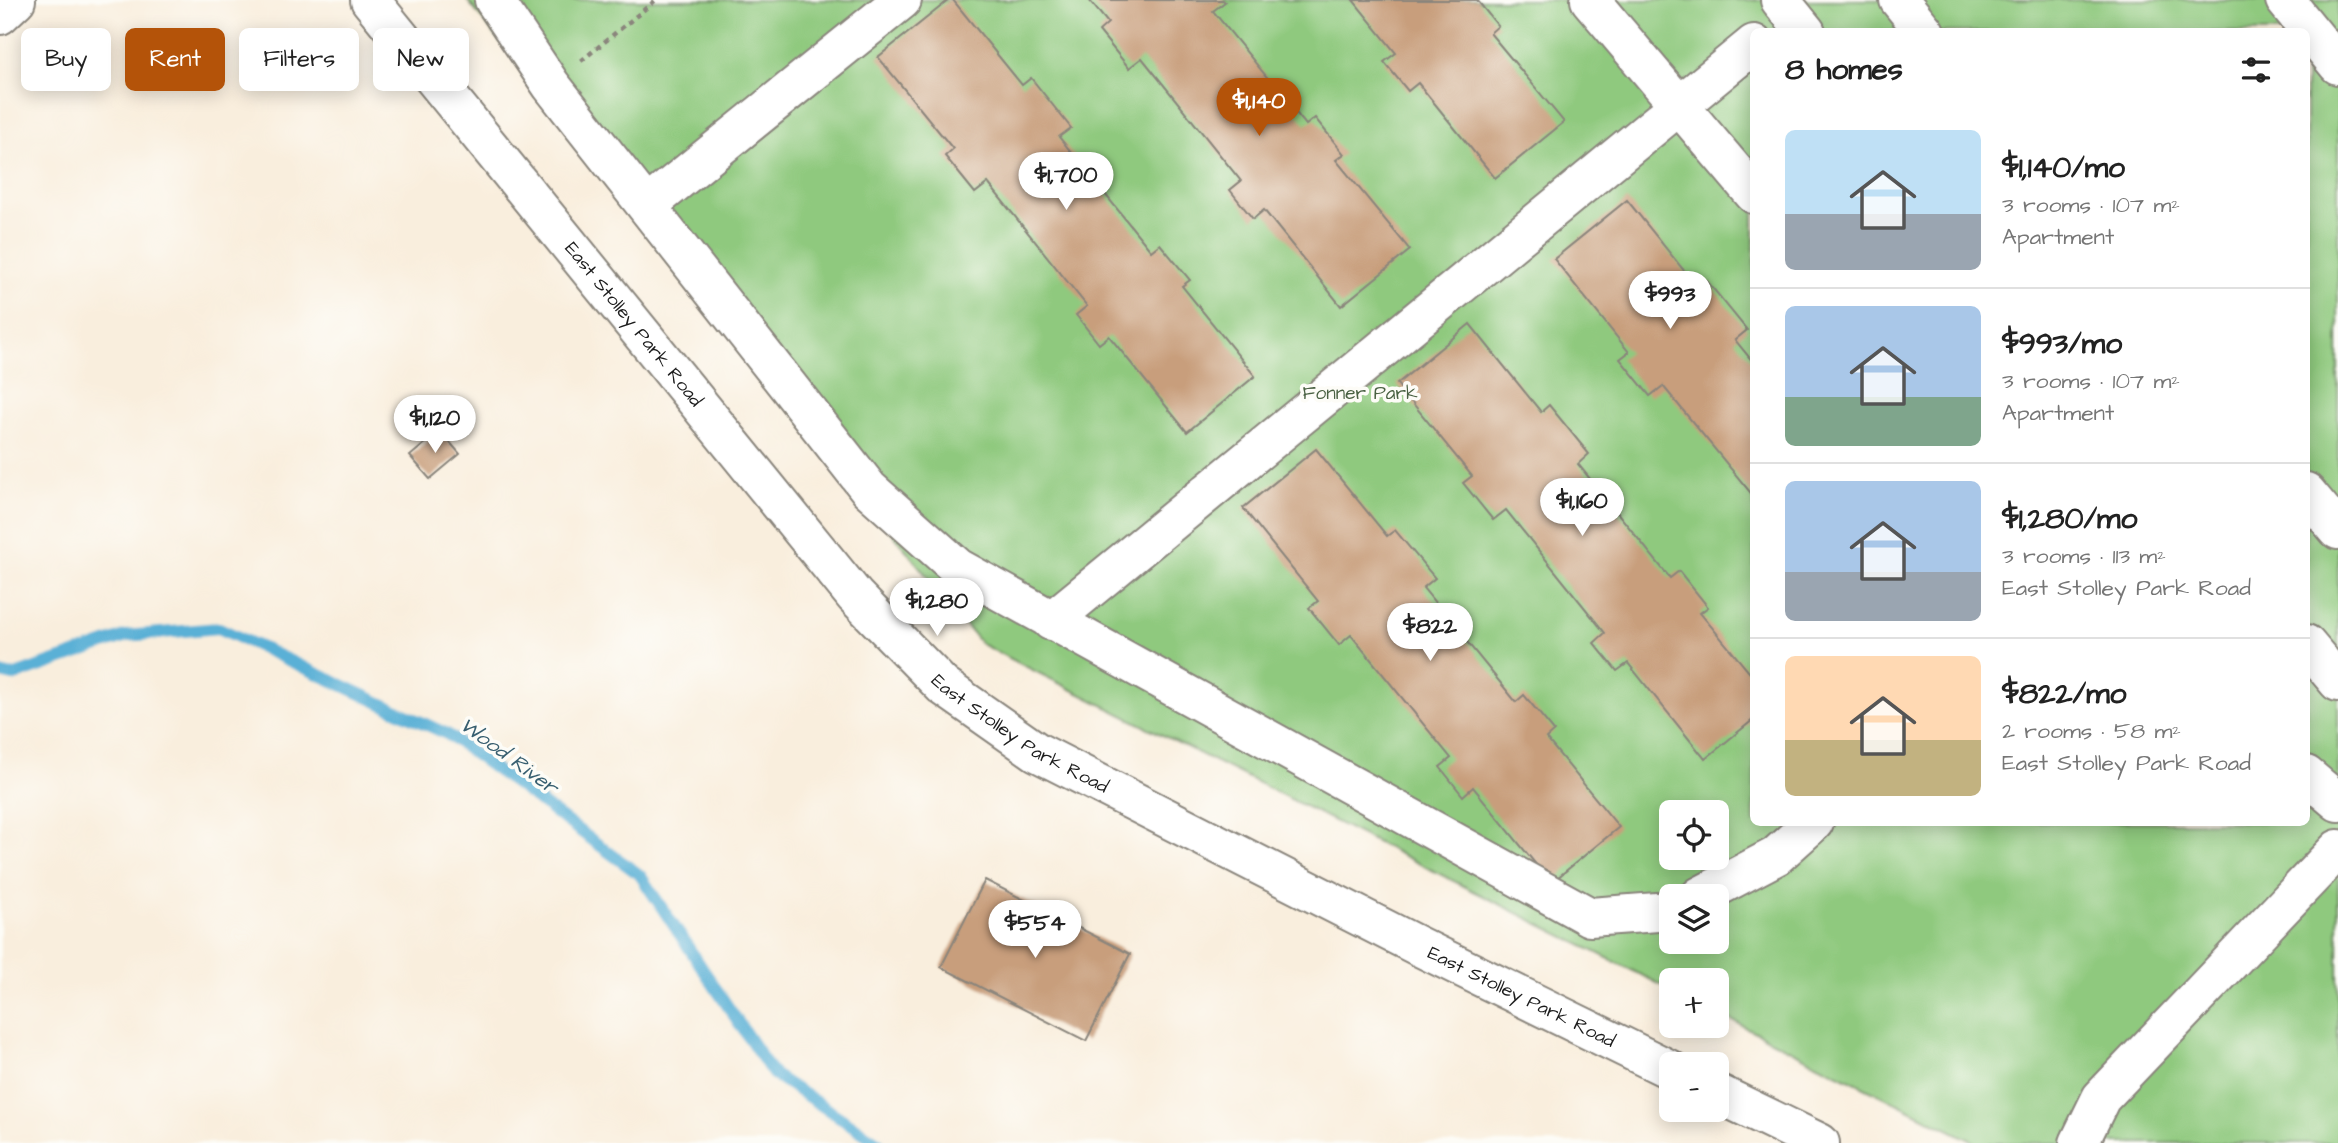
<!DOCTYPE html>
<meta charset="utf-8">
<style>
:root{--surface:#fff;--page:#f6f6f6;--text:#222;--muted:#767676;--line:#e0e0e0;--accent:#b45309}
body{margin:0;font-family:"Architects Daughter",sans-serif;background:var(--page);color:var(--text);height:100vh;display:flex;flex-direction:column;font-size:26px;white-space:nowrap}
*{box-sizing:border-box;margin:0}
p{font-size:23px;color:var(--muted)}
.icon{flex:none;width:38px;height:38px;fill:none;stroke:currentColor;stroke-width:2;stroke-linecap:round;stroke-linejoin:round}
.map{position:relative;flex:1;overflow:hidden}
.details{position:absolute;left:1750px;top:28px;width:560px;height:798px;display:flex;flex-direction:column;background:var(--surface);border-radius:10px;box-shadow:0 4px 18px #0003}
.details>*{flex:none}
.guide{position:absolute;left:21px;top:28px;width:665px;height:63px;display:flex;gap:14px}
.controls{position:absolute;left:1659px;top:800px;display:grid;gap:14px}
.controls a{display:grid;place-items:center;width:70px;height:70px;border-radius:10px;background:var(--surface);box-shadow:0 4px 18px #0003;font-size:35px}
.price{position:absolute;translate:-50% -60px;padding:0 16px;border-radius:24px;background:#fff;color:#222;font-size:23px;line-height:46px;filter:drop-shadow(0 2px 4px #0008)}
.price::after{content:'';position:absolute;left:50%;top:42px;width:21px;height:16px;margin-left:-10px;background:inherit;clip-path:polygon(0 0,100% 0,50% 100%)}
.price.active{background:var(--accent);color:#fff}
ul{padding:0;list-style:none}
li{display:flex;align-items:center;gap:21px;height:175px;padding:0 35px}
li+li{border-top:2px solid var(--line)}
li span{display:grid;place-items:center;flex:none;width:196px;height:140px;border-radius:10px;color:#555}
li>.icon{margin-inline-start:auto}
span .icon{width:84px;height:84px;fill:#fffc;stroke-width:1}
li b{font-size:30px}
h2{display:flex;justify-content:space-between;align-items:center;height:84px;padding:0 35px;font-size:30px}
.tag{padding:0 24px;border-radius:10px;background:var(--surface);box-shadow:0 4px 18px #0003;font-size:24px;line-height:63px}
.tag.active{background:var(--accent);color:#fff}
.map>svg:first-child{display:block}
.green{fill:#8fc97e;stroke:#56724d;stroke-width:2;fill-rule:evenodd}
.lines{fill:none;stroke-linecap:round;stroke-linejoin:round}
.stream{stroke:#5ab0d6;stroke-width:12}
.building{fill:#c89e7c}
.minor-casing{stroke:#8a857c;stroke-width:42}
.path{stroke:#8a857c;stroke-width:4.5;stroke-dasharray:5 5;stroke-linecap:butt}
.minor{stroke:#fff;stroke-width:38}
.labels{text-anchor:middle;dominant-baseline:central;stroke-width:7;stroke-linejoin:round;paint-order:stroke}
.street-label{font-size:19px;fill:#1c1c1c;stroke:#fdfcf7}
.park-label{font-size:19px;fill:#4a6143;stroke:#fdfcf7}
.water-label{font-size:21px;font-style:italic;fill:#385f70;stroke:#fdfcf7}
</style>
<div class="map">
<svg width="2338" height="1143" viewBox="0 0 2338 1143">
<rect width="100%" height="100%" fill="#fdfcf7"/>
<filter id="ink" filterUnits="userSpaceOnUse"><feTurbulence type="fractalNoise" baseFrequency=".0143" numOctaves="2"/><feDisplacementMap in="SourceGraphic" scale="14" xChannelSelector="R" yChannelSelector="G"/><feConvolveMatrix kernelMatrix="1 2 1 2 8 2 1 2 1" color-interpolation-filters="sRGB"/></filter>
<filter id="wash" filterUnits="userSpaceOnUse"><feTurbulence type="fractalNoise" baseFrequency=".00686" numOctaves="4" result="noise"/><feDisplacementMap in="SourceGraphic" scale="28" xChannelSelector="R" yChannelSelector="G"/><feGaussianBlur stdDeviation="1.57" result="paint"/><feColorMatrix in="noise" values="0 0 0 0 0 0 0 0 0 0 0 0 0 0 0 0 0 1.4 0 .05"/><feComposite in="paint" operator="in"/></filter>
<g filter="url(#wash)">
<rect width="100%" height="100%" fill="#f9eedd"/>
<path class="green" d="M467,0H2338V1143H1976L1717,1013V980H1671V990L981,644ZM1754,32H2306V822H1754ZM1671,812H1717V858H1671ZM1671,896H1717V942H1671Z"/>
<g class="lines">
<polyline class="stream" points="0,673 13,676 126,636 219,628 447,734 640,875 773,1074 879,1143"/>
</g>
<g id="blocks">
<g class="building">
<polygon points="949,0 953,0 1022,85 1031,78 1071,128 1059,137 1151,251 1160,244 1190,280 1182,286 1255,376 1187,432 1109,336 1099,344 1076,315 1087,306 988,183 975,193 945,156 953,149 878,57"/>
<polygon points="1089,0 1223,0 1225,2 1213,11 1306,125 1315,118 1344,154 1336,160 1410,250 1341,306 1264,210 1253,219 1230,190 1241,181 1142,58 1129,68 1099,31 1108,23"/>
<polygon points="1353,0 1477,0 1498,26 1490,33 1564,122 1495,178 1418,83 1408,91 1384,62 1396,53"/>
<polygon points="1627,200 1698,288 1707,281 1747,330 1735,340 1754,363 1754,497 1663,386 1650,396 1620,359 1629,352 1554,259"/>
<polygon points="1470,324 1541,412 1549,405 1589,454 1578,464 1670,578 1679,571 1708,607 1700,613 1754,678 1754,719 1705,759 1628,663 1617,671 1594,643 1605,633 1506,510 1493,520 1463,483 1472,476 1397,384"/>
<polygon points="440,431 460,454 430,479 410,456"/>
<polygon points="1316,449 1387,536 1395,530 1435,578 1423,588 1516,702 1524,695 1554,731 1546,738 1619,827 1551,883 1473,787 1463,796 1440,767 1451,758 1351,635 1339,645 1309,608 1318,601 1243,508"/>
<polygon points="985,880 1130,954 1086,1041 941,967"/>
</g>
</g>
</g>
<g filter="url(#ink)">
<use href="#blocks" fill-opacity="0" stroke="#8a857c" stroke-width="2"/>
<g class="lines">
<g class="minor-casing">
<g id="minor">
<path id="s1" d="M370,0L855,596L943,686L1037,752L1418,946L1671,1070"/>
<polyline points="494,0 551,85 869,489 958,568 1590,917 1671,911"/>
<polyline points="1590,0 1754,194"/>
<polyline points="1780,0 1806,32"/>
<polyline points="1899,0 1925,32"/>
<polyline points="2285,0 2338,65"/>
<polyline points="0,15 16,0"/>
<polyline points="648,205 902,0"/>
<polyline points="2306,492 2338,530"/>
<polyline points="1051,621 1754,44"/>
<polyline points="2306,644 2338,682"/>
<polyline points="2306,775 2338,802"/>
<polyline points="1700,896 1776,856 1814,822"/>
<polyline points="1717,1093 1820,1143"/>
<polyline points="2079,1143 2101,1098 2338,849"/>
</g>
</g>
<polyline class="path" points="581,61 656,0"/>
<use href="#minor" class="minor"/>
</g>
</g>
<g class="labels">
<g class="street-label">
<text stroke="none"><textPath href="#s1" startOffset="418">East Stolley Park Road</textPath></text>
<text stroke="none"><textPath href="#s1" startOffset="985">East Stolley Park Road</textPath></text>
<text stroke="none"><textPath href="#s1" startOffset="1552">East Stolley Park Road</textPath></text>
</g>
<g class="park-label">
<text x="1360" y="393">Fonner Park</text>
</g>
<g class="water-label">
<text transform="translate(509 756) rotate(36)">Wood River</text>
</g>
</g>
</svg>
<div class="controls">
<a><svg class="icon" aria-label="locate" viewBox="0 0 24 24"><circle cx="12" cy="12" r="6"/><path d="M12 2v4M12 18v4M2 12h4M18 12h4"/></svg></a>
<a><svg class="icon" aria-label="layers" viewBox="0 0 24 24"><path d="M12 4l9 5-9 5-9-5zM3 14l9 5 9-5"/></svg></a>
<a>+</a>
<a>−</a>
</div>
<b class="price active" style="left:1259px;top:138px">$1,140</b>
<b class="price" style="left:1066px;top:212px">$1,700</b>
<b class="price" style="left:1670px;top:331px">$993</b>
<b class="price" style="left:435px;top:455px">$1,120</b>
<b class="price" style="left:1582px;top:538px">$1,160</b>
<b class="price" style="left:937px;top:638px">$1,280</b>
<b class="price" style="left:1430px;top:663px">$822</b>
<b class="price" style="left:1035px;top:960px">$554</b>
<div class="guide">
<a class="tag">Buy</a>
<a class="tag active">Rent</a>
<a class="tag">Filters</a>
<a class="tag">New</a>
</div>
<section class="details">
<h2>8 homes<svg class="icon" aria-label="filters" viewBox="0 0 24 24"><path d="M4 7h16M4 17h16"/><circle cx="9" cy="7" r="2"/><circle cx="15" cy="17" r="2"/></svg></h2>
<ul>
<li><span style="background:linear-gradient(#bfe0f5 60%,#9aa5b1 0)"><svg class="icon" aria-label="home" viewBox="0 0 24 24"><path d="M3 11l9-7 9 7M6 9v11h12V9"/></svg></span><div><b>$1,140/mo</b><p>3 rooms · 107 m²</p><p>Apartment</p></div></li>
<li><span style="background:linear-gradient(#a9c7e8 65%,#7fa58c 0)"><svg class="icon" aria-label="home" viewBox="0 0 24 24"><path d="M3 11l9-7 9 7M6 9v11h12V9"/></svg></span><div><b>$993/mo</b><p>3 rooms · 107 m²</p><p>Apartment</p></div></li>
<li><span style="background:linear-gradient(#a9c7e8 65%,#9aa5b1 0)"><svg class="icon" aria-label="home" viewBox="0 0 24 24"><path d="M3 11l9-7 9 7M6 9v11h12V9"/></svg></span><div><b>$1,280/mo</b><p>3 rooms · 113 m²</p><p>East Stolley Park Road</p></div></li>
<li><span style="background:linear-gradient(#ffd9b3 60%,#c2b280 0)"><svg class="icon" aria-label="home" viewBox="0 0 24 24"><path d="M3 11l9-7 9 7M6 9v11h12V9"/></svg></span><div><b>$822/mo</b><p>2 rooms · 58 m²</p><p>East Stolley Park Road</p></div></li>
</ul>
</section>
</div>
